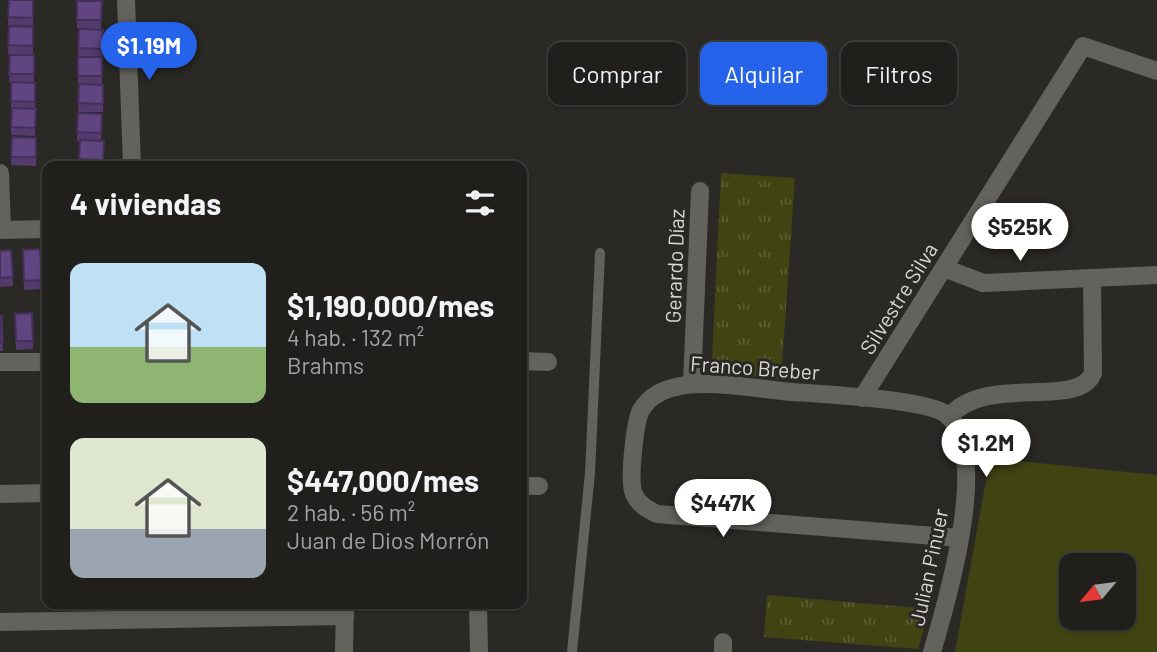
<!DOCTYPE html>
<html lang="es">
<meta charset="utf-8">
<style>
:root{--surface:#201f1c;--page:#282725;--text:#f1f3f6;--muted:#a2a2a3;--line:#3d3d3b;--accent:#2563eb}
body{margin:0;font-family:Barlow,sans-serif;background:var(--page);color:var(--text);height:100vh;display:flex;flex-direction:column;font-size:26px;white-space:nowrap}
*{box-sizing:border-box;margin:0}
p{font-size:23px;color:var(--muted)}
.icon{flex:none;width:38px;height:38px;fill:none;stroke:currentColor;stroke-width:2;stroke-linecap:round;stroke-linejoin:round}
.map{position:relative;flex:1;overflow:hidden}
.sheet{position:absolute;left:42px;top:161px;width:485px;height:448px;display:flex;flex-direction:column;background:var(--surface);border-radius:14px;box-shadow:0 2px 5px #0004,0 0 0 2px var(--line)}
.sheet>*{flex:none}
.hud{position:absolute;left:548px;top:42px;width:504px;height:63px;display:flex;gap:14px}
.needle{width:46px;rotate:241deg}
.buttons{position:absolute;left:1059px;top:553px;display:grid;gap:14px}
.buttons a{display:grid;place-items:center;width:77px;height:77px;border-radius:14px;background:var(--surface);box-shadow:0 2px 5px #0004,0 0 0 2px var(--line);font-size:35px}
.price{position:absolute;translate:-50% -60px;padding:0 16px;border-radius:24px;background:#fff;color:#222;font-size:23px;line-height:46px;filter:drop-shadow(0 2px 4px #0008)}
.price::after{content:'';position:absolute;left:50%;top:42px;width:21px;height:16px;margin-left:-10px;background:inherit;clip-path:polygon(0 0,100% 0,50% 100%)}
.price.active{background:var(--accent);color:#fff}
ul{padding:0;list-style:none}
li{display:flex;align-items:center;gap:21px;height:175px;padding:0 28px}
li span{display:grid;place-items:center;flex:none;width:196px;height:140px;border-radius:14px;color:#555}
li>.icon{margin-inline-start:auto}
span .icon{width:84px;height:84px;fill:#fffc;stroke-width:1}
li b{font-size:30px}
h2{display:flex;justify-content:space-between;align-items:center;height:84px;padding:0 28px;font-size:30px}
.pill{padding:0 24px;border-radius:14px;background:var(--surface);box-shadow:0 2px 5px #0004,0 0 0 2px var(--line);font-size:24px;line-height:63px}
.pill.active{background:var(--accent);color:#fff}
.map>svg:first-child{display:block}
.park{fill:url(#park-tufts)}
.pitch{fill:#404413;fill-rule:evenodd}
.lines{fill:none;stroke-linecap:round;stroke-linejoin:round}
.lane{stroke:#63625d;stroke-width:10}
.street{stroke:#63625d;stroke-width:18}
.wall{fill:#533b6e}
.building{fill:#604580;stroke:#43305a;stroke-width:2}
.labels{text-anchor:middle;dominant-baseline:central;stroke-width:6;stroke-linejoin:round;paint-order:stroke}
.street-label{font-size:21px;fill:#d9d8d5;stroke:#2b2925}
</style>
<div class="map">
<svg width="1157" height="652" viewBox="0 0 1157 652">
<defs>
<pattern id="park-tufts" width="24" height="20" patternUnits="userSpaceOnUse" patternTransform="scale(1.75)"><rect width="24" height="20" fill="#404413"/><path d="M3 7l-1-3M5 7V3M7 7l1-3M15 17l-1-3M17 17v-4M19 17l1-3" fill="none" stroke="#5b5e34"/></pattern>
</defs>
<rect width="100%" height="100%" fill="#2b2925"/>
<g class="park">
<polygon points="721,173 795,178 781,379 723,374 712,359"/>
<polygon points="767,595 930,609 918,649 764,637"/>
</g>
<path class="pitch" d="M990,458L1157,475V652H955ZM1071,565H1124V618H1071Z"/>
<g class="lines">
<polyline class="lane" points="572,652 590,473 600,253"/>
<g class="street">
<polyline points="126,0 132,166"/>
<polyline points="0,173 2,230"/>
<polyline points="0,230 47,229"/>
<polyline points="944,268 983,283 1157,275"/>
<polyline points="522,361 548,362"/>
<polyline points="0,362 47,362"/>
<polyline points="692,384 700,191"/>
<polyline points="862,398 1083,46 1157,71"/>
<path d="M949,417C985,373 1079,410 1093,373L1092,280"/>
<polyline points="522,486 539,486"/>
<polyline points="0,494 47,493"/>
<polyline points="478,604 479,652"/>
<polyline points="0,622 345,616"/>
<polyline points="344,652 345,607"/>
<polyline points="723,652 723,642"/>
<path d="M932,652C946,605 994,445 944,413C922,399 822,394 792,392C754,389 687,374 656,395C650,398 645,404 641,410C635,422 628,482 634,494C638,504 647,509 657,514L960,538"/>
</g>
</g>
<g class="wall">
<polygon points="9,0 33,0 33,26 8,25"/>
<polygon points="77,1 102,1 101,29 77,28"/>
<polygon points="9,26 33,27 33,54 8,54"/>
<polygon points="79,29 103,30 102,57 78,56"/>
<polygon points="10,55 34,55 34,83 9,82"/>
<polygon points="78,57 102,57 102,85 78,84"/>
<polygon points="11,82 35,83 35,136 11,135"/>
<polygon points="79,84 103,85 103,112 78,112"/>
<polygon points="78,113 102,114 101,141 104,141 104,166 79,166 80,141 77,141"/>
<polygon points="12,137 36,138 36,166 11,165"/>
<polygon points="40,249 42,289 24,290 23,250"/>
<polygon points="11,250 13,286 0,287 0,251"/>
<polygon points="44,313 47,313 47,349 45,349"/>
<polygon points="15,314 33,341 33,349 16,350"/>
<polygon points="0,316 2,316 3,351 0,351"/>
</g>
<g class="building">
<polygon points="9,0 33,0 33,18 8,17"/>
<polygon points="77,1 102,1 101,20 77,20"/>
<polygon points="9,26 33,27 33,46 8,45"/>
<polygon points="79,29 103,30 102,49 78,48"/>
<polygon points="10,55 34,55 34,74 9,74"/>
<rect x="78" y="57" width="24" height="19"/>
<polygon points="11,82 35,83 35,102 11,101"/>
<polygon points="79,84 103,85 103,104 78,103"/>
<polygon points="12,108 36,109 35,128 11,127"/>
<polygon points="78,113 102,114 101,133 77,132"/>
<polygon points="12,137 36,138 36,157 11,157"/>
<polygon points="80,140 104,141 103,160 79,159"/>
<polygon points="40,249 42,280 24,281 23,250"/>
<polygon points="11,250 13,277 0,278 0,251"/>
<polygon points="32,313 33,341 16,341 15,314"/>
<polygon points="44,313 47,313 47,340 45,341"/>
<polygon points="0,316 2,316 3,343 0,343"/>
</g>
<g class="labels">
<g class="street-label">
<text transform="translate(674 266) rotate(-88)">Gerardo Díaz</text>
<text transform="translate(898 298) rotate(-58)">Silvestre Silva</text>
<text transform="translate(755 367) rotate(4)">Franco Breber</text>
<text transform="translate(928 567) rotate(-78)">Julian Pinuer</text>
</g>
</g>
</svg>
<div class="buttons">
<a><svg class="needle" viewBox="-14 -14 28 28"><path d="M0-13l5 13h-10z" fill="#e53935"/><path d="M0 13l5-13h-10z" fill="#a2a2a3"/></svg></a>
</div>
<b class="price active" style="left:149px;top:82px">$1.19M</b>
<b class="price" style="left:1020px;top:263px">$525K</b>
<b class="price" style="left:986px;top:479px">$1.2M</b>
<b class="price" style="left:723px;top:539px">$447K</b>
<div class="hud">
<a class="pill">Comprar</a>
<a class="pill active">Alquilar</a>
<a class="pill">Filtros</a>
</div>
<section class="sheet">
<h2>4 viviendas<svg class="icon" aria-label="filters" viewBox="0 0 24 24"><path d="M4 7h16M4 17h16"/><circle cx="9" cy="7" r="2"/><circle cx="15" cy="17" r="2"/></svg></h2>
<ul>
<li><span style="background:linear-gradient(#bfe0f5 60%,#8fb573 0)"><svg class="icon" aria-label="home" viewBox="0 0 24 24"><path d="M3 11l9-7 9 7M6 9v11h12V9"/></svg></span><div><b>$1,190,000/mes</b><p>4 hab. · 132 m²</p><p>Brahms</p></div></li>
<li><span style="background:linear-gradient(#dfe7d0 65%,#9aa5b1 0)"><svg class="icon" aria-label="home" viewBox="0 0 24 24"><path d="M3 11l9-7 9 7M6 9v11h12V9"/></svg></span><div><b>$447,000/mes</b><p>2 hab. · 56 m²</p><p>Juan de Dios Morrón</p></div></li>
</ul>
</section>
</div>
